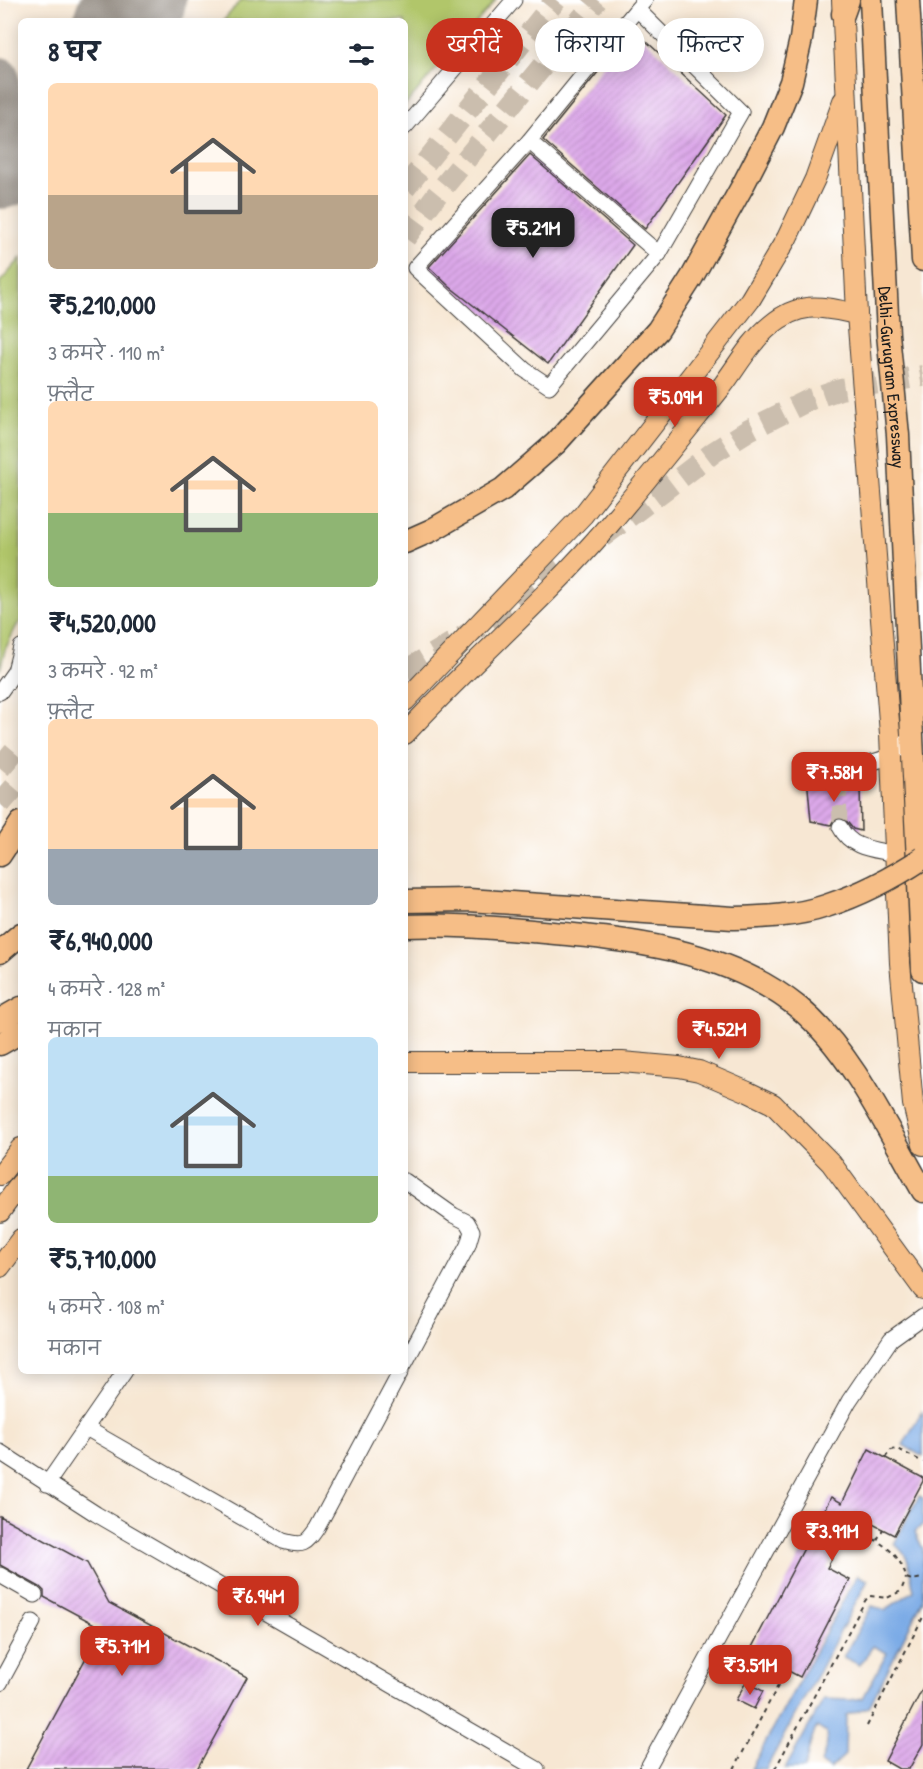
<!DOCTYPE html>
<html lang="hi">
<meta charset="utf-8">
<style>
:root{--surface:#fff;--page:#f6f6f7;--text:#1f2937;--muted:#747a83;--accent:#c8321e}
body{margin:0;font-family:"Patrick Hand","Playpen Sans Deva",sans-serif;background:var(--page);color:var(--text);height:100vh;display:flex;flex-direction:column;font-size:22px;white-space:nowrap}
*{box-sizing:border-box;margin:0}
p{font-size:20px;color:var(--muted)}
.icon{flex:none;width:33px;height:33px;fill:none;stroke:currentColor;stroke-width:2;stroke-linecap:round;stroke-linejoin:round}
.map{position:relative;flex:1;overflow:hidden}
.panel{position:absolute;left:18px;top:18px;width:390px;height:1356px;display:flex;flex-direction:column;background:var(--surface);border-radius:9px;box-shadow:0 3px 15px #0003}
.panel>*{flex:none}
.hud{position:absolute;left:426px;top:18px;width:406px;height:54px;display:flex;gap:12px}
.price{position:absolute;translate:-50% -51px;padding:0 14px;border-radius:12px;background:var(--accent);color:#fff;font-size:20px;line-height:39px;filter:drop-shadow(0 2px 3px #0008)}
.price::after{content:'';position:absolute;left:50%;top:36px;width:18px;height:14px;margin-left:-9px;background:inherit;clip-path:polygon(0 0,100% 0,50% 100%)}
.price.on{background:#222;color:#fff}
ul{padding:0;list-style:none}
li{display:grid;align-content:center;gap:12px;height:318px;padding:0 30px}
li span{display:grid;place-items:center;height:186px;border-radius:9px;color:#555}
li>.icon{margin-inline-start:auto}
span .icon{width:108px;height:108px;fill:#fffc;stroke-width:1}
li b{font-size:26px}
h2{display:flex;justify-content:space-between;align-items:center;height:72px;padding:0 30px;font-size:26px}
.chip{padding:0 21px;border-radius:27px;background:var(--surface);box-shadow:0 3px 15px #0003;font-size:21px;line-height:54px}
.chip.on{background:var(--accent);color:#fff}
.map>svg:first-child{display:block}
.grass{fill:#b1c66a;stroke:#667143;stroke-width:1.5}
.water{fill:#7cabe6;stroke:#4c6481;stroke-width:1.5}
.lines{fill:none;stroke-linecap:round;stroke-linejoin:round}
.taxiway{stroke:#8a8278;stroke-width:38}
.runway{stroke:#8a8278;stroke-width:94}
.building{fill:url(#building-hatch)}
.minor-tunnel{stroke:#cbbeae;stroke-width:15;stroke-dasharray:15 8;stroke-linecap:butt}
.highway-tunnel{stroke:#cbbeae;stroke-width:22;stroke-dasharray:22 11;stroke-linecap:butt}
.minor-casing{stroke:#3d3a37;stroke-width:17}
.major-casing{stroke:#3d3a37;stroke-width:22}
.highway-casing{stroke:#3d3a37;stroke-width:25}
.path{stroke:#3d3a37;stroke-width:2;stroke-dasharray:4.5 4.5;stroke-linecap:butt}
.minor{stroke:#fff;stroke-width:15}
.major{stroke:#f6be87;stroke-width:20}
.highway{stroke:#f6be87;stroke-width:22}
.highway-bridge-casing{stroke:#3d3a37;stroke-width:25;stroke-linecap:butt}
.highway-bridge{stroke:#f6be87;stroke-width:22}
.labels{text-anchor:middle;dominant-baseline:central;stroke-width:4.5;stroke-linejoin:round;paint-order:stroke}
.street-label{font-size:18px;fill:#1c1c1c;stroke:#fff}
</style>
<div class="map">
<svg width="923" height="1769" viewBox="0 0 923 1769">
<defs>
<pattern id="building-hatch" width="6" height="6" patternUnits="userSpaceOnUse" patternTransform="scale(1.5)"><rect width="6" height="6" fill="#dca8e9"/><path d="M-1 1l2-2M0 6l6-6M5 7l2-2" fill="none" stroke="#bc90c7"/></pattern>
</defs>
<rect width="100%" height="100%" fill="#fff"/>
<filter id="ink" filterUnits="userSpaceOnUse"><feTurbulence type="fractalNoise" baseFrequency=".0167" numOctaves="2"/><feDisplacementMap in="SourceGraphic" scale="12" xChannelSelector="R" yChannelSelector="G"/><feConvolveMatrix kernelMatrix="1 2 1 2 8 2 1 2 1" color-interpolation-filters="sRGB"/></filter>
<filter id="wash" filterUnits="userSpaceOnUse"><feTurbulence type="fractalNoise" baseFrequency=".008" numOctaves="4" result="noise"/><feDisplacementMap in="SourceGraphic" scale="24" xChannelSelector="R" yChannelSelector="G"/><feGaussianBlur stdDeviation="1.35" result="paint"/><feColorMatrix in="noise" values="0 0 0 0 0 0 0 0 0 0 0 0 0 0 0 0 0 1.4 0 .05"/><feComposite in="paint" operator="in"/></filter>
<g filter="url(#wash)">
<rect width="100%" height="100%" fill="#f7e7d3"/>
<g class="grass">
<polygon points="241,0 496,0 405,105 405,21 223,21"/>
<polygon points="21,258 21,620 16,627 5,650 0,670 0,282"/>
</g>
<g class="water">
<polygon points="922,1411 923,1412 923,1457 903,1445"/>
<path d="M919,1496L923,1498V1524L915,1532L923,1549V1600L869,1707L846,1715L845,1755L830,1769L821,1763L827,1744L826,1733L817,1727C809,1740 809,1755 804,1769H785L824,1699L850,1700L863,1698L887,1653L873,1646L860,1665L843,1657L872,1606L885,1610L914,1591C909,1571 912,1557 894,1544Z"/>
<polygon points="857,1575 868,1580 766,1769 751,1769"/>
</g>
<g class="lines">
<g class="taxiway">
<polyline points="121,21 128,0"/>
<polyline points="0,76 2,113 0,135"/>
</g>
<g class="runway">
<polyline points="121,21 139,0"/>
<polyline points="0,162 21,138"/>
</g>
</g>
<g id="blocks">
<g class="building">
<polygon points="633,29 726,115 645,229 543,140"/>
<polygon points="530,155 633,245 548,364 450,287 429,267"/>
<polygon points="807,777 830,781 831,789 839,793 845,791 849,785 860,787 861,831 853,829 845,819 840,817 834,819 831,825 811,821"/>
<polygon points="869,1449 923,1478 923,1481 894,1535 855,1515 827,1568 850,1580 800,1677 750,1651 831,1497 842,1503"/>
<polygon points="0,1516 87,1563 109,1603 247,1677 197,1769 26,1769 102,1628 44,1597 44,1591 40,1587 0,1565"/>
<polygon points="746,1682 763,1691 754,1709 736,1700"/>
<polygon points="923,1688 923,1744 909,1769 899,1769 885,1761"/>
</g>
</g>
</g>
<g filter="url(#ink)">
<use href="#blocks" fill-opacity="0" stroke="#3d3a37" stroke-width="1.5"/>
<g class="lines">
<polyline class="minor-tunnel" points="839,783 840,827"/>
<g class="highway-tunnel">
<polyline points="405,188 556,0"/>
<polyline points="405,238 435,197 597,0"/>
<polyline points="602,537 714,452 749,430 811,399 840,389 923,376"/>
<polyline points="405,671 503,613 564,566"/>
<polyline points="0,768 21,743"/>
<polyline points="0,804 21,780"/>
</g>
<g class="minor-casing">
<g id="minor">
<polyline points="637,9 741,112 659,254 549,386 525,370 415,268 529,141 637,9 645,0"/>
<polyline points="405,127 514,0"/>
<polyline points="529,141 659,254"/>
<polyline points="0,692 15,671 21,647"/>
<path d="M839,783C847,761 874,766 891,755C899,750 905,742 912,736"/>
<path d="M840,827C851,849 873,849 895,854"/>
<polyline points="405,1181 453,1215 467,1222 472,1231 468,1245 405,1363"/>
<path d="M86,1428L283,1541C303,1547 306,1544 317,1528L401,1371"/>
<polyline points="0,1452 96,1514 537,1769"/>
<polyline points="47,1484 125,1371"/>
<polyline points="0,1575 35,1595"/>
<polyline points="0,1683 33,1622"/>
<polyline points="647,1769 849,1401 891,1339 923,1316"/>
</g>
</g>
<g class="major-casing">
<g id="major">
<polyline points="842,0 857,314 890,734 900,963 913,1104 923,1145"/>
<polyline points="405,701 583,515 750,300 787,238 815,179 843,101"/>
<path d="M405,734C470,663 545,600 608,526C647,480 685,432 723,385C738,365 751,341 771,325C801,300 822,307 857,314"/>
<polyline points="405,1062 622,1062 679,1067 699,1071 748,1092 773,1104 831,1163 923,1289"/>
<polyline points="0,1175 21,1148"/>
<polyline points="0,1212 21,1183"/>
<polyline points="0,1267 21,1239"/>
</g>
</g>
<g class="highway-casing">
<g id="highway">
<path id="s1" d="M871,0L888,334L898,435L923,970"/>
<polyline points="908,0 923,260"/>
<polyline points="843,14 848,0"/>
<polyline points="405,542 432,530 503,489 556,443 658,330 692,277 742,187 773,127 791,82 801,39 806,0"/>
<polyline points="0,855 21,823"/>
<path d="M405,926C448,924 490,927 532,931C623,939 724,947 799,1008C853,1053 888,1131 923,1191"/>
<polyline points="0,952 21,934"/>
<polyline points="0,1020 21,1008"/>
<polyline points="0,1044 21,1032"/>
</g>
</g>
<g class="path">
<polyline points="885,1458 891,1450 897,1449 923,1462"/>
<path d="M849,1526C874,1539 900,1549 906,1578L912,1580L923,1578"/>
<polyline points="877,1540 883,1529"/>
<polyline points="867,1726 923,1617"/>
<polyline points="734,1769 779,1684 770,1679 778,1665"/>
<polyline points="775,1769 865,1601 869,1596 887,1598 901,1591 906,1578"/>
</g>
<use href="#minor" class="minor"/>
<use href="#major" class="major"/>
<use href="#highway" class="highway"/>
<g class="highway-bridge-casing">
<path id="highway-bridge" d="M405,901L468,900L733,918C764,917 797,916 826,906C860,895 893,878 923,858"/>
</g>
<use href="#highway-bridge" class="highway-bridge"/>
</g>
</g>
<g class="labels">
<g class="street-label">
<text stroke="none"><textPath href="#s1" startOffset="378">Delhi-Gurugram Expressway</textPath></text>
</g>
</g>
</svg>
<b class="price on" style="left:533px;top:259px">₹5.21M</b>
<b class="price" style="left:675px;top:428px">₹5.09M</b>
<b class="price" style="left:834px;top:803px">₹7.58M</b>
<b class="price" style="left:719px;top:1060px">₹4.52M</b>
<b class="price" style="left:832px;top:1562px">₹3.91M</b>
<b class="price" style="left:258px;top:1627px">₹6.94M</b>
<b class="price" style="left:122px;top:1677px">₹5.71M</b>
<b class="price" style="left:750px;top:1696px">₹3.51M</b>
<div class="hud">
<a class="chip on">खरीदें</a>
<a class="chip">किराया</a>
<a class="chip">फ़िल्टर</a>
</div>
<section class="panel">
<h2>8 घर<svg class="icon" aria-label="filters" viewBox="0 0 24 24"><path d="M4 7h16M4 17h16"/><circle cx="9" cy="7" r="2"/><circle cx="15" cy="17" r="2"/></svg></h2>
<ul>
<li><span style="background:linear-gradient(#ffd9b3 60%,#b9a48a 0)"><svg class="icon" aria-label="home" viewBox="0 0 24 24"><path d="M3 11l9-7 9 7M6 9v11h12V9"/></svg></span><div><b>₹5,210,000</b><p>3 कमरे · 110 m²</p><p>फ़्लैट</p></div></li>
<li><span style="background:linear-gradient(#ffd9b3 60%,#8fb573 0)"><svg class="icon" aria-label="home" viewBox="0 0 24 24"><path d="M3 11l9-7 9 7M6 9v11h12V9"/></svg></span><div><b>₹4,520,000</b><p>3 कमरे · 92 m²</p><p>फ़्लैट</p></div></li>
<li><span style="background:linear-gradient(#ffd9b3 70%,#9aa5b1 0)"><svg class="icon" aria-label="home" viewBox="0 0 24 24"><path d="M3 11l9-7 9 7M6 9v11h12V9"/></svg></span><div><b>₹6,940,000</b><p>4 कमरे · 128 m²</p><p>मकान</p></div></li>
<li><span style="background:linear-gradient(#bfe0f5 75%,#8fb573 0)"><svg class="icon" aria-label="home" viewBox="0 0 24 24"><path d="M3 11l9-7 9 7M6 9v11h12V9"/></svg></span><div><b>₹5,710,000</b><p>4 कमरे · 108 m²</p><p>मकान</p></div></li>
</ul>
</section>
</div>
